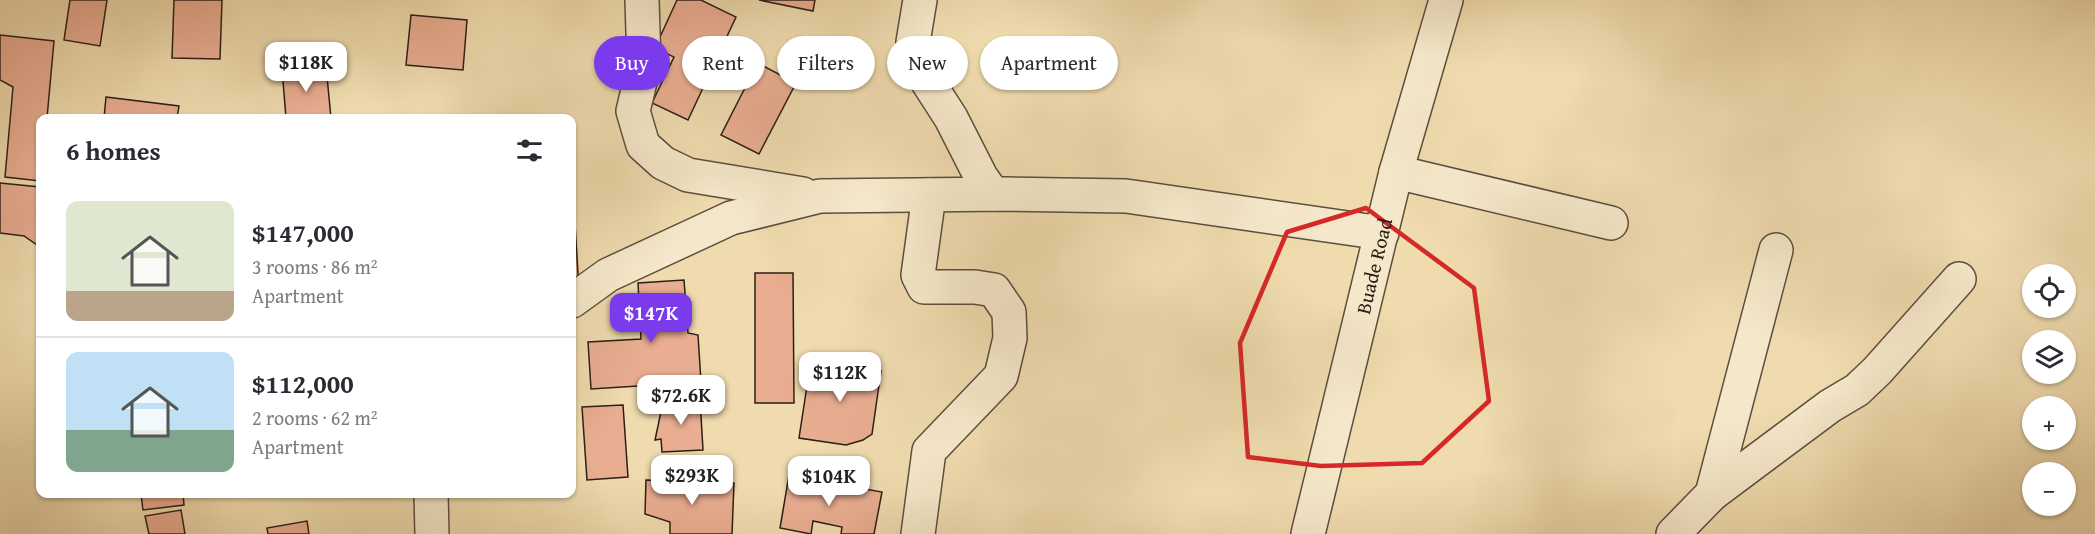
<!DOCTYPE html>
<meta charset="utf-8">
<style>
:root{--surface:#fff;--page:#f7f7f7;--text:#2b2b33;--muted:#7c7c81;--line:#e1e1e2;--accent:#7c3aed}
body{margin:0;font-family:"Gentium Book Plus",serif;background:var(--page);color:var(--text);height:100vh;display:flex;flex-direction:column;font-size:22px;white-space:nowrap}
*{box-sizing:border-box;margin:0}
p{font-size:20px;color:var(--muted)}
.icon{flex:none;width:33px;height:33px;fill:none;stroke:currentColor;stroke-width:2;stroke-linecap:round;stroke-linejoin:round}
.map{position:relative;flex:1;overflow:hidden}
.drawer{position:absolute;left:36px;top:114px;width:540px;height:384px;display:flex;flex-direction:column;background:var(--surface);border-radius:12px;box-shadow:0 2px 4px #0004}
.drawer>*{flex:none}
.guide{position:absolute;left:594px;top:36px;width:570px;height:54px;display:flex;gap:12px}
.controls{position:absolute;left:2022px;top:264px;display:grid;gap:12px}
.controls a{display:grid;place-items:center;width:54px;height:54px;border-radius:50%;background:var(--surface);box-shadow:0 2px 4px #0004;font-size:30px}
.price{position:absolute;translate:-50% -51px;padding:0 14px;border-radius:12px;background:#fff;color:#222;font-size:20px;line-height:39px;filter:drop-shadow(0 2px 3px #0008)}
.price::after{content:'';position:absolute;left:50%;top:36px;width:18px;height:14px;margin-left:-9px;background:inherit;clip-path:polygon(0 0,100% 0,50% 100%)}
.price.on{background:var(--accent);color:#fff}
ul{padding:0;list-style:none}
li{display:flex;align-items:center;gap:18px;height:150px;padding:0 30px}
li+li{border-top:2px solid var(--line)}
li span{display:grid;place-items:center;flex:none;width:168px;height:120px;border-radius:12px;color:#555}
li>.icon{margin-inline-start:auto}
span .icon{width:72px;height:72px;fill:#fffc;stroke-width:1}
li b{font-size:26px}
h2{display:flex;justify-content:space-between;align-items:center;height:72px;padding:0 30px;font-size:26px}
.chip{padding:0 21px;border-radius:27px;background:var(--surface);box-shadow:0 2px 4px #0004;font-size:21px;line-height:54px}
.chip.on{background:var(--accent);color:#fff}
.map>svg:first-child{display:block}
.building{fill:#e9ad91;stroke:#2b1f17;stroke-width:1.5}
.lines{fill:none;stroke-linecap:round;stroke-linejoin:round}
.minor-casing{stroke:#5c4e3d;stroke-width:36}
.minor{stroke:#f5e8ca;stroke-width:33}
.marked{fill:none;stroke:#d62828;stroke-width:4.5;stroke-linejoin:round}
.labels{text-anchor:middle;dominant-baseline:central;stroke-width:4.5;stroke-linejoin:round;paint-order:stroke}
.street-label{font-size:20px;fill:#2b1f17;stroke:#f5e8ca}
</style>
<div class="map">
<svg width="2095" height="534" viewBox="0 0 2095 534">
<rect width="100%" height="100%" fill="#efdbae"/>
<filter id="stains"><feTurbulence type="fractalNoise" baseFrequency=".00333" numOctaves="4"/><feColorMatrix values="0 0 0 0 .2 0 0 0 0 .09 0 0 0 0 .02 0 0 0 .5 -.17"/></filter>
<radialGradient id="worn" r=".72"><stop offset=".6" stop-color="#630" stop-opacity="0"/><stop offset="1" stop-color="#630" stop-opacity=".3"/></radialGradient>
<g class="building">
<polygon points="70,0 107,0 100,46 64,40"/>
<polygon points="174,0 222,0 220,59 172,58"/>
<polygon points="677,0 701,0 736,17 688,120 652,103 674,57 655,48"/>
<polygon points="759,0 815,0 813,11"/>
<polygon points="411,15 467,20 463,70 406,65"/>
<polygon points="0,35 54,41 47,118 40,118 40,181 5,177 13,87 0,80"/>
<polygon points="742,55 796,83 759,154 721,135 751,76 737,64"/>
<polygon points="326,66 331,118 286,118 282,69"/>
<polygon points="106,97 179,106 177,118 104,118"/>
<polygon points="0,183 40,187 40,247 24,236 0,233"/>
<polygon points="572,207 574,207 579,290 572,292"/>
<polygon points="755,273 793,273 794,403 755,403"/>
<polygon points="684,280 688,333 698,335 701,382 591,389 588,342 641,339 638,283"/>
<polygon points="811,360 881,371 872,434 863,440 846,445 799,438"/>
<polygon points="700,399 703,450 662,452 661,439 655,440 663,402"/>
<polygon points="623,405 628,477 587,480 582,407"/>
<polygon points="789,475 882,492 874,534 841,534 842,527 813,521 811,534 780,528"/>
<polygon points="646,480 734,483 732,534 670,534 670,522 645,514"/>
<polygon points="141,494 183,494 184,505 143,510"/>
<polygon points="181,510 185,534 149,534 145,516"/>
<polygon points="307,521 309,534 268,534 267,528"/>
</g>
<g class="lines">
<g class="minor-casing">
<g id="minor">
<polyline points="642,0 644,65 633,111 643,145 663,163 688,175 803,194"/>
<polyline points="920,0 913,42 915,62 951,118 981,177 993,194"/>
<polyline points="1396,172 1611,223"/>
<polyline points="572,301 608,275 731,218 820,196 1006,194 1126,196 1382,233"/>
<polyline points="431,494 432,534"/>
<polyline points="1712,494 1776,250"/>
<polyline points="918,534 929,451 1001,376 1010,338 1009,312 994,290 975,287 924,287 918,275 929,195"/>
<path id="s1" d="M1308,534L1396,172L1446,0"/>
<polyline points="1673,534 1712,494 1830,406 1857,390 1877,371 1959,279"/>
</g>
</g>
<use href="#minor" class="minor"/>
</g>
<path class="marked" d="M1366,208L1474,288L1489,401L1422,463L1321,466L1248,457L1240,343L1287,232Z"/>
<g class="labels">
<g class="street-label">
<text stroke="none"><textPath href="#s1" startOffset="276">Buade Road</textPath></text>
</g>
</g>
<rect width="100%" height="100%" filter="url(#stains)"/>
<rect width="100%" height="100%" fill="url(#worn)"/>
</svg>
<div class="controls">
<a><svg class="icon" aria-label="locate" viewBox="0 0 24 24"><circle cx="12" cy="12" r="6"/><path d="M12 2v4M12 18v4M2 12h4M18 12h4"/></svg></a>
<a><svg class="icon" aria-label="layers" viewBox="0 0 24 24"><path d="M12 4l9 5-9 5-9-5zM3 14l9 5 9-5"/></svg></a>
<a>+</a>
<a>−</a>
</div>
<b class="price" style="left:306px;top:93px">$118K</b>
<b class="price on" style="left:651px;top:344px">$147K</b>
<b class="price" style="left:840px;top:403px">$112K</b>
<b class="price" style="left:681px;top:426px">$72.6K</b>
<b class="price" style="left:692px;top:506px">$293K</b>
<b class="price" style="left:829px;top:507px">$104K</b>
<div class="guide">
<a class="chip on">Buy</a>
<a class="chip">Rent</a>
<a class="chip">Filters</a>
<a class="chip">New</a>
<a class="chip">Apartment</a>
</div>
<section class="drawer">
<h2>6 homes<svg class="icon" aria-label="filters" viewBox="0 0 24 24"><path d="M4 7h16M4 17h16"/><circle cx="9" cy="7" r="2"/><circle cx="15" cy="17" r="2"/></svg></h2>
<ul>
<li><span style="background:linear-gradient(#dfe7d0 75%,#b9a48a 0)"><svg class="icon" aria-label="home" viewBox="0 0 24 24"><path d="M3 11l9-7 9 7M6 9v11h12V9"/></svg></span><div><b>$147,000</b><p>3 rooms · 86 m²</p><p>Apartment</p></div></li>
<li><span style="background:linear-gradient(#bfe0f5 65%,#7fa58c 0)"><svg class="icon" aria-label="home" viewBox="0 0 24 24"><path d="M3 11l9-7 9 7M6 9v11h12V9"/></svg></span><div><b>$112,000</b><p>2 rooms · 62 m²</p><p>Apartment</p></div></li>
</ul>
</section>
</div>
